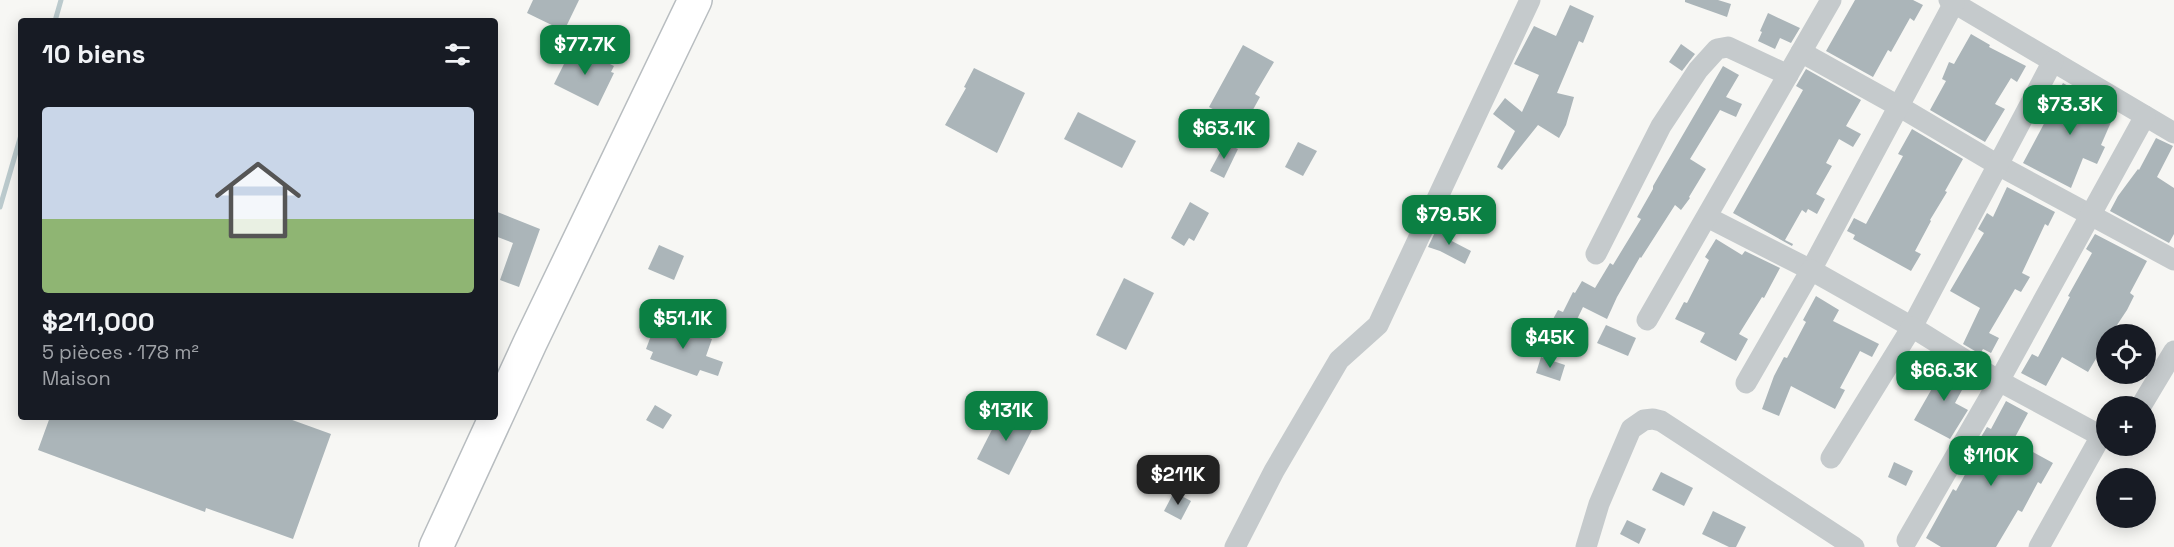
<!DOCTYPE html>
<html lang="fr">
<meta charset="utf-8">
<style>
:root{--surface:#171b24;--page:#20242c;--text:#f1f3f6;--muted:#9ea1a6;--line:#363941;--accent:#0b8043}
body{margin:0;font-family:"Space Grotesk",sans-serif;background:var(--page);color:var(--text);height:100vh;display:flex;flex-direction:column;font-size:22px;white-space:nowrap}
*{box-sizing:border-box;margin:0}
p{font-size:20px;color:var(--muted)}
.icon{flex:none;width:33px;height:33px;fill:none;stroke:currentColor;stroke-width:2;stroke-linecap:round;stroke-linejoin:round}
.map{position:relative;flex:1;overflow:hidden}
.drawer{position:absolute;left:18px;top:18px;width:480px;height:402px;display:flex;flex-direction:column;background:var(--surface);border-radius:6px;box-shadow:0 3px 15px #0003}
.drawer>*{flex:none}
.buttons{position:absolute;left:2096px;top:324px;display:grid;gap:12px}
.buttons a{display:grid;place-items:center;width:60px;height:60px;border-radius:50%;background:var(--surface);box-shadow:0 3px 15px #0003;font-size:30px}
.price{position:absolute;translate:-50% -51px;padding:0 14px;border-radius:12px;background:var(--accent);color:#fff;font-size:20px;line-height:39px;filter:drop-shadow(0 2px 3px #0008)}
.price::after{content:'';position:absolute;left:50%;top:36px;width:18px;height:14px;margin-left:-9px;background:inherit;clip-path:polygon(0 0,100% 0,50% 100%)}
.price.on{background:#222;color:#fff}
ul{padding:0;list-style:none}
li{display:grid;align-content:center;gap:12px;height:318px;padding:0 24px}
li+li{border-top:2px solid var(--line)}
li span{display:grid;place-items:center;height:186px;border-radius:6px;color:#555}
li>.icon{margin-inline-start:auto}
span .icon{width:108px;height:108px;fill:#fffc;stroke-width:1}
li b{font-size:26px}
h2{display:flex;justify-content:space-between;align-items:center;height:72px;padding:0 24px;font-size:26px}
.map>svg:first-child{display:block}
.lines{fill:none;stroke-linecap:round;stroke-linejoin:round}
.stream{stroke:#bbcacd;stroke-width:5}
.building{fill:#abb5b9}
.primary-casing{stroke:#b8bdc0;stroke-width:36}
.minor{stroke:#c5cacc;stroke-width:21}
.primary{stroke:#fff;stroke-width:33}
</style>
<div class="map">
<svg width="2174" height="547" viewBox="0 0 2174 547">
<rect width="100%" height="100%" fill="#f7f7f4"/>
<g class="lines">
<g class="stream">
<polyline points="55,21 61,0"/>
<polyline points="0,207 21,135"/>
</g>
</g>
<g class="building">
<polygon points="533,0 579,0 564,31 527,13"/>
<polygon points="1685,0 1718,0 1731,4 1727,17 1685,2"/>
<polygon points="1855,0 1913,0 1923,5 1914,21 1910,18 1891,52 1888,50 1873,77 1826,51"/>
<polygon points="1570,5 1594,16 1583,43 1579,41 1557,93 1574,97 1566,125 1559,138 1538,125 1502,170 1497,167 1515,131 1493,114 1505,98 1522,112 1539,75 1514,64 1534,26 1556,36"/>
<polygon points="1768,13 1800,28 1791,43 1780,38 1775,49 1758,41 1762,32 1760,31"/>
<polygon points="1971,34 1990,45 1989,47 2026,66 2017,82 2011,78 1995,104 2005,109 1985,142 1930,110 1946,81 1942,79 1949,62 1954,64"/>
<polygon points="1681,44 1695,54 1682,71 1669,62"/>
<polygon points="1243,45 1274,62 1255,94 1260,97 1244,126 1209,107"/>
<polygon points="573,46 614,66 611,72 614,73 598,106 554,84"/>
<polygon points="1723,66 1739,75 1726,97 1742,104 1736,117 1720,110 1690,159 1706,169 1689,197 1690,198 1681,210 1675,205 1641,258 1640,257 1617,297 1607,319 1583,307 1567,340 1547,330 1558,310 1563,312 1573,292 1575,293 1582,281 1595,288 1610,263 1613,265 1641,219 1637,217 1653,189 1653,186"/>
<polygon points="974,68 1025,93 997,153 945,125 966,88 964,87"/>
<polygon points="1806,69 1861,100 1846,126 1861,134 1853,147 1839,139 1826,163 1832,166 1816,194 1825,199 1817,214 1808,209 1806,213 1802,210 1785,240 1793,244 1792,246 1733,213 1803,90 1796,86"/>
<polygon points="2063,83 2115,113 2101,145 2105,147 2097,164 2083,158 2071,188 2023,163 2055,103 2052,102"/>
<polygon points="1078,112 1136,141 1122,168 1064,139"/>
<polygon points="1912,129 1963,159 1945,191 1947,192 1930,220 1931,221 1915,251 1921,254 1911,271 1853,239 1855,235 1847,231 1854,218 1866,224 1903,156 1898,154"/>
<polygon points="2156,138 2173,146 2157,177 2174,188 2174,234 2169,243 2110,211 2118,196 2138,169 2139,170"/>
<polygon points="1298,142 1317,151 1303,176 1285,167"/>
<polygon points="1225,143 1238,149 1224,178 1210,171"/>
<polygon points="2007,187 2055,212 2048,226 2045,224 2022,273 2030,277 2021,292 2015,289 1989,333 1999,338 1991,353 1983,349 1980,354 1963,344 1980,308 1950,291 1984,233 1978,229 1987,213 1993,217"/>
<polygon points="1190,202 1209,213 1194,241 1189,238 1184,246 1171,238"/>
<polygon points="495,211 540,229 519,287 500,280 513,243 495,236"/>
<polygon points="1438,226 1449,231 1446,238 1471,251 1465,264 1440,251 1428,247"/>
<polygon points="2095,234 2147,261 2130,293 2134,296 2127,310 2111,334 2106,334 2106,342 2088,372 2062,357 2046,386 2021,373 2032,354 2038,357 2070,297 2068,296 2092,253 2086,249"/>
<polygon points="1716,239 1742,255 1745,251 1780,268 1764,298 1762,297 1739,334 1748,339 1736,361 1700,342 1705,333 1675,319 1684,302 1687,303 1709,260 1705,257"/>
<polygon points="659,245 684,256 674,280 648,269"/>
<polygon points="1124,278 1154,293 1126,350 1096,335"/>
<polygon points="1816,296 1839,310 1833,321 1879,344 1872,357 1860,351 1840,388 1845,390 1835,409 1791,386 1779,416 1762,409 1774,376 1784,357 1787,358 1806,322 1803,320"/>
<polygon points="663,320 712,339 706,356 723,362 718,376 700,370 697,376 650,359 653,352 646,349 652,333 658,335"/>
<polygon points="1606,325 1636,338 1628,356 1597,343"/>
<polygon points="1541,357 1565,365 1560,381 1536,373"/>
<polygon points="1940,362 1950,368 1951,366 1969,377 1955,403 1968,410 1950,439 1914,420 1934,385 1929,382"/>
<polygon points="2006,401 2028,413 2013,441 2053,463 2041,484 2038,482 2022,512 2018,510 1996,547 1941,547 1926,538 1953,489 1956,491 1979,449 1975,447 1987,427 1991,429"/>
<polygon points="655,405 672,415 663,429 646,420"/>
<polygon points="1003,408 1035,424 1009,475 977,459"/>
<polygon points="50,417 284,417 331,434 293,539 206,508 205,512 38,450"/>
<polygon points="1894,462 1913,471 1906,486 1888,477"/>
<polygon points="1661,472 1693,488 1684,506 1652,490"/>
<polygon points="1174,492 1191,501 1181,520 1164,511"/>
<polygon points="1713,511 1746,527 1736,547 1729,547 1702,534"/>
<polygon points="1627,520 1646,529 1639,544 1620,534"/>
</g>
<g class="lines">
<g class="primary-casing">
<polyline id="primary" points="436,547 530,343 695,0"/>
</g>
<g class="minor">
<polyline points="1949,0 2174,133"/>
<polyline points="1801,52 1900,107 1998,165 2174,260"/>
<polyline points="1707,217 1811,270 1954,3"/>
<polyline points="1596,254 1661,126 1698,70 1717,49 1728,47 1788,75"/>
<polyline points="1647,320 1831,0"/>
<polyline points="1746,383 1811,270 1912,327 2053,61"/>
<polyline points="2141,406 2174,351"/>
<polyline points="1831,458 1912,327 1999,381 2145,116"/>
<polyline points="1907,540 1999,381 2101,436 2106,435"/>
<polyline points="1235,547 1274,471 1339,360 1378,325 1530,0"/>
<polyline points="1586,547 1599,504 1631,429 1644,420 1653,419 1661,421 1854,547"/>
<polyline points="2039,547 2101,436"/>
</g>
<use href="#primary" class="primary"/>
</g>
</svg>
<div class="buttons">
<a><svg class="icon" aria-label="locate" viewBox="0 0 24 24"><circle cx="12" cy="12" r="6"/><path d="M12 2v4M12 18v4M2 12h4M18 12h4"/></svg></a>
<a>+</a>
<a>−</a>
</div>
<b class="price" style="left:585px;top:76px">$77.7K</b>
<b class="price" style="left:2070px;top:136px">$73.3K</b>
<b class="price" style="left:1224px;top:160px">$63.1K</b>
<b class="price" style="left:1449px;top:246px">$79.5K</b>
<b class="price" style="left:683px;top:350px">$51.1K</b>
<b class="price" style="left:1550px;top:369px">$45K</b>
<b class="price" style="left:1944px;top:402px">$66.3K</b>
<b class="price" style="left:1006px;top:442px">$131K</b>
<b class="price" style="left:1991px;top:487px">$110K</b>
<b class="price on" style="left:1178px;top:506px">$211K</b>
<section class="drawer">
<h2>10 biens<svg class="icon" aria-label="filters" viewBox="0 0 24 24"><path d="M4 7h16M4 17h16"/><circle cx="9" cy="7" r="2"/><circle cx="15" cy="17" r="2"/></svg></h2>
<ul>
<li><span style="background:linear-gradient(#c9d6e8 60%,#8fb573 0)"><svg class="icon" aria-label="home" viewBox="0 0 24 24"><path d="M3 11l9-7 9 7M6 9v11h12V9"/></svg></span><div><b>$211,000</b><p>5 pièces · 178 m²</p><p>Maison</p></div></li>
</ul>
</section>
</div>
